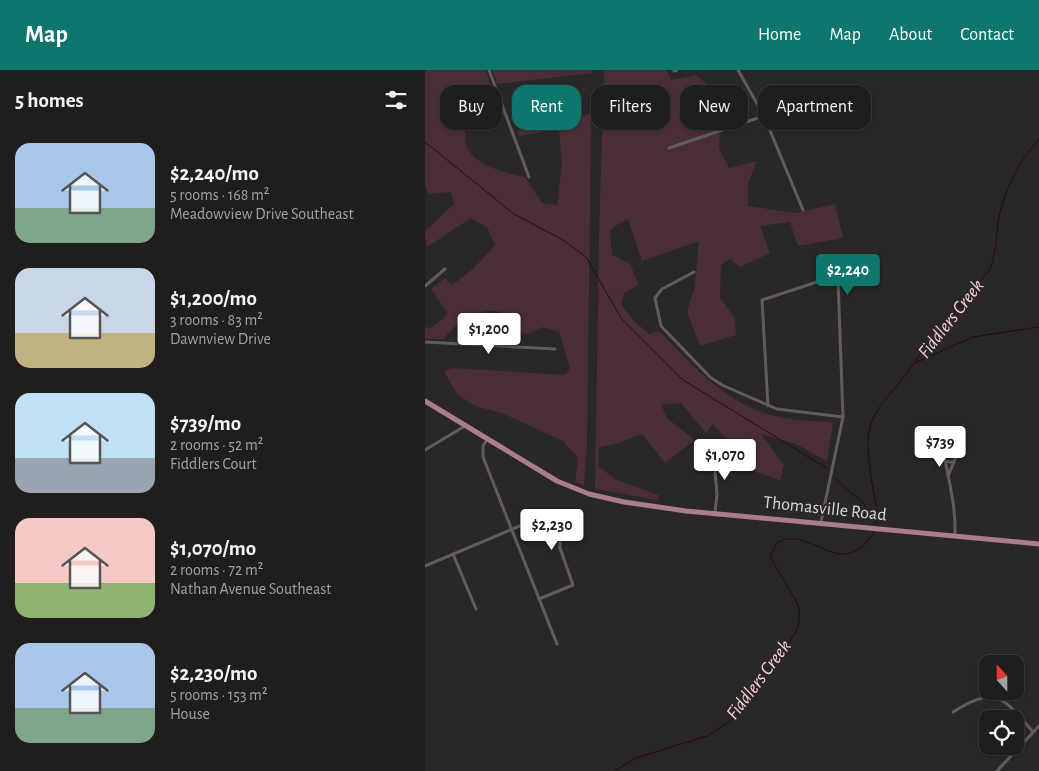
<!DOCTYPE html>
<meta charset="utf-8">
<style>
:root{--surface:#201d1d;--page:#282626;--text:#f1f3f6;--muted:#a2a2a4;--line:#3d3b3b;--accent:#0f766e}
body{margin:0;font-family:"Alegreya Sans",sans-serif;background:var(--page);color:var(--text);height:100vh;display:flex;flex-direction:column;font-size:19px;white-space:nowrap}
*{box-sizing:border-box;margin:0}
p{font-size:16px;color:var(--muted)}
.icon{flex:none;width:28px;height:28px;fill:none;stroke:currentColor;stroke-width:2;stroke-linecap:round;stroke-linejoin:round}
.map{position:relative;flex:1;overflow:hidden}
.details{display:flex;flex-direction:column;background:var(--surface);width:425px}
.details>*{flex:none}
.guide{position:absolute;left:15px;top:15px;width:475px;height:45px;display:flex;gap:10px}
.needle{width:32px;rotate:339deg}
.fabs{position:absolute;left:554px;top:585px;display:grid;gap:10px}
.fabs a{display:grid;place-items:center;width:45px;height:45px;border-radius:10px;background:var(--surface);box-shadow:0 1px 4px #0004,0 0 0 1px var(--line);font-size:25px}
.price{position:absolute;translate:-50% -42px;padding:0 11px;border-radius:5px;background:#fff;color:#222;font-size:16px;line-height:32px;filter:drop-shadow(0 1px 2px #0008)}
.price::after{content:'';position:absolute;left:50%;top:30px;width:15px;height:11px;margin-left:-8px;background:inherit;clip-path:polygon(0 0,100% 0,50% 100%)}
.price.active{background:var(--accent);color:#fff}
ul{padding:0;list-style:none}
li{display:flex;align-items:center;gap:15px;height:125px;padding:0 15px}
li span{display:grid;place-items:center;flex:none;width:140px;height:100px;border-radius:15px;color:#555}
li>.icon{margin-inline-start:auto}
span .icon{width:60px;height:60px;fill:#fffc;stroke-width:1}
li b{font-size:21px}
h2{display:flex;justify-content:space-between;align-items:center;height:60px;padding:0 15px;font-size:21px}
.tag{padding:0 18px;border-radius:15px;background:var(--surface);box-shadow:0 1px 4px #0004,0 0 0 1px var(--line);font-size:18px;line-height:45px}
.tag.active{background:var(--accent);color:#fff}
header{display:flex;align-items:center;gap:30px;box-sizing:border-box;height:70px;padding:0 25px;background:var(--accent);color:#fff}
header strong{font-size:24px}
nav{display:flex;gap:28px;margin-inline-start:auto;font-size:18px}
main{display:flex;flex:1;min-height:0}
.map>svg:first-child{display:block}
.green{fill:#492e36}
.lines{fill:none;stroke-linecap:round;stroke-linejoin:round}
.stream{stroke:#280914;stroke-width:1}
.street{stroke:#615d5e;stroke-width:3}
.primary{stroke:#ab7c89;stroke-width:5}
.labels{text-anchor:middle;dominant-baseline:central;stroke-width:4;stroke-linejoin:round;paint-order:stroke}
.street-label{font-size:18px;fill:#dddadb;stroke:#2a2727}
.water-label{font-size:19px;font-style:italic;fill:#fcd1dc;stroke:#2a2727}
</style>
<header>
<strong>Map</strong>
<nav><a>Home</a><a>Map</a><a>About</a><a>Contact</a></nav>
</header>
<main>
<section class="details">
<h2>5 homes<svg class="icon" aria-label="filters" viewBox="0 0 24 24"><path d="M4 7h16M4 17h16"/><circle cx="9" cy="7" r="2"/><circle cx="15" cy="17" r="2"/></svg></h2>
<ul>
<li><span style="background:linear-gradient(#a9c7e8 65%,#7fa58c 0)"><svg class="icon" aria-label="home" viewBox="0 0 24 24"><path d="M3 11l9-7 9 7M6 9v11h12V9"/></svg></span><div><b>$2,240/mo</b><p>5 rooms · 168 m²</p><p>Meadowview Drive Southeast</p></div></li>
<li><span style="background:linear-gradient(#c9d6e8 65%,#c2b280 0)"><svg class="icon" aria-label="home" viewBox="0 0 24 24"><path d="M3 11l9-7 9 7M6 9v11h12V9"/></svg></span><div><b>$1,200/mo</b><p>3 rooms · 83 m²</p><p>Dawnview Drive</p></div></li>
<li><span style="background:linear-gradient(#bfe0f5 65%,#9aa5b1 0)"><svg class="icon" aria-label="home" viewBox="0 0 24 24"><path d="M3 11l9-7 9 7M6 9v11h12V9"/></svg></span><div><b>$739/mo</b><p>2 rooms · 52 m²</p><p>Fiddlers Court</p></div></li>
<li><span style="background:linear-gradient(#f6c9c9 65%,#8fb573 0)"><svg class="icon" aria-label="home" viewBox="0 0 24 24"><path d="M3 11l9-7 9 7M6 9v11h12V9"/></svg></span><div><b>$1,070/mo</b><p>2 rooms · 72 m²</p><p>Nathan Avenue Southeast</p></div></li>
<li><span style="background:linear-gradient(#a9c7e8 65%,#7fa58c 0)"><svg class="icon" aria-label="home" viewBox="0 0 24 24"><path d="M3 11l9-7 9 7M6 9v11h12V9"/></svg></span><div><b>$2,230/mo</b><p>5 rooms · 153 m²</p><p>House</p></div></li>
</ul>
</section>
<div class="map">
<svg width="614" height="701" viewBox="0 0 614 701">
<rect width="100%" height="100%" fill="#2a2727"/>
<g class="green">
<path d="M0,0H61L66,18L48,28C45,40 40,54 40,66C40,95 79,102 100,107L117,133L132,135L137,94L134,59L94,66L92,61L166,44L162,379L159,415L150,412L153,388L138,371L77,343L50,336L32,324L19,301L27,298L140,305L145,298L134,262L118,257L99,265C92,259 84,248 76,243C58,234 28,254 19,269H0V257L6,258L18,249L22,242L6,219L20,208L27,215L48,199L70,175L62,157L46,148L2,177L0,161L29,134L26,122L4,124L0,116Z"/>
<polygon points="67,0 167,0 167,3 72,14"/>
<path d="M179,0H241L246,10L271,5L295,25L296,49L294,78L304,98L332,91L323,113V136L371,143L410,134L418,168L373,176L365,152L335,156L345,183L315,197L305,189L296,195L295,228L309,247L311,265L275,276L262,242L270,216L274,171L217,191L203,149L192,155L185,161L187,185L205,194L214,215L199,223L196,234L207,249L224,264L234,261C269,297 303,336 354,347C372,351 391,351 408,352L402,391L371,374L336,364L359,395L355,410L331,402L288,354L281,363L256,333L236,335L243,349L270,370L240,393L217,364L191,374L174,377V397L190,409L233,425V430L170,419L174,165Z"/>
</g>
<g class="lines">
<g class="stream">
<polyline points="0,72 89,144 138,170 161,187 196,248 258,310 403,399"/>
<polyline points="490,293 548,267 614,257"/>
<polyline points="409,407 440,435 451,452"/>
<path d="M450,454L454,448C449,426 440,382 444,361C449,337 471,319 484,300C508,265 539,233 565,199C571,184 571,168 573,153C578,121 593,93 614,69"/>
<path d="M189,701L211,688L282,666L308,649L326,628L352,591L371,562L374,552V538L370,529L345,487L352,473C386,453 416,515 449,462"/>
</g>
<g class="street">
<polyline points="64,0 104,107"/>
<polyline points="313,0 339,46 378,140"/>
<polyline points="249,1 252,0"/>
<polyline points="244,78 339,46"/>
<polyline points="269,202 237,219 230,228 236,256 285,307 297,315 352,339 418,347"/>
<polyline points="0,216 20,199"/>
<polyline points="0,272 130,279"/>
<polyline points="343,336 337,230 401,209 413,210 418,347 396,452"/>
<polyline points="62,370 58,376 58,387 132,574"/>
<circle cx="525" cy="385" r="7"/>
<polyline points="0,380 40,356"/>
<polyline points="288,380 292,424 290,443"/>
<path d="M520,390C525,415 531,440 530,466"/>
<polyline points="523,406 529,392"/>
<polyline points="28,484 51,539"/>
<polyline points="0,496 97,455 135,449 135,478 148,515 114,529"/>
<path d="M528,642C571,615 578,627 608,662"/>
<polyline points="572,701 614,656"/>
</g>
<polyline class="primary" points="0,331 132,411 164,424 199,432 261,441 614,474"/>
</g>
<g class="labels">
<g class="street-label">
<text transform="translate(400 439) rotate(6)">Thomasville Road</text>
</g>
<g class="water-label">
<text transform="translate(526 249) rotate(-52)">Fiddlers Creek</text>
<text transform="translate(334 610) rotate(-53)">Fiddlers Creek</text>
</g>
</g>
</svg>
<div class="fabs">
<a><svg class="needle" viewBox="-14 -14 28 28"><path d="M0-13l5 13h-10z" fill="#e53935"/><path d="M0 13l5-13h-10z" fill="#a2a2a4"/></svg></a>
<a><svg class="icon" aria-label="locate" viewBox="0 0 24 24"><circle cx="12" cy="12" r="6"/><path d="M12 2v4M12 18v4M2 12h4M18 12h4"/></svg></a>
</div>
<b class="price active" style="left:423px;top:226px">$2,240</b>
<b class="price" style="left:64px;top:285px">$1,200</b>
<b class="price" style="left:515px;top:398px">$739</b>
<b class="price" style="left:300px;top:411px">$1,070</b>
<b class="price" style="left:127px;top:481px">$2,230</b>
<div class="guide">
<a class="tag">Buy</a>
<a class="tag active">Rent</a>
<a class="tag">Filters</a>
<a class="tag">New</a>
<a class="tag">Apartment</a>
</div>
</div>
</main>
